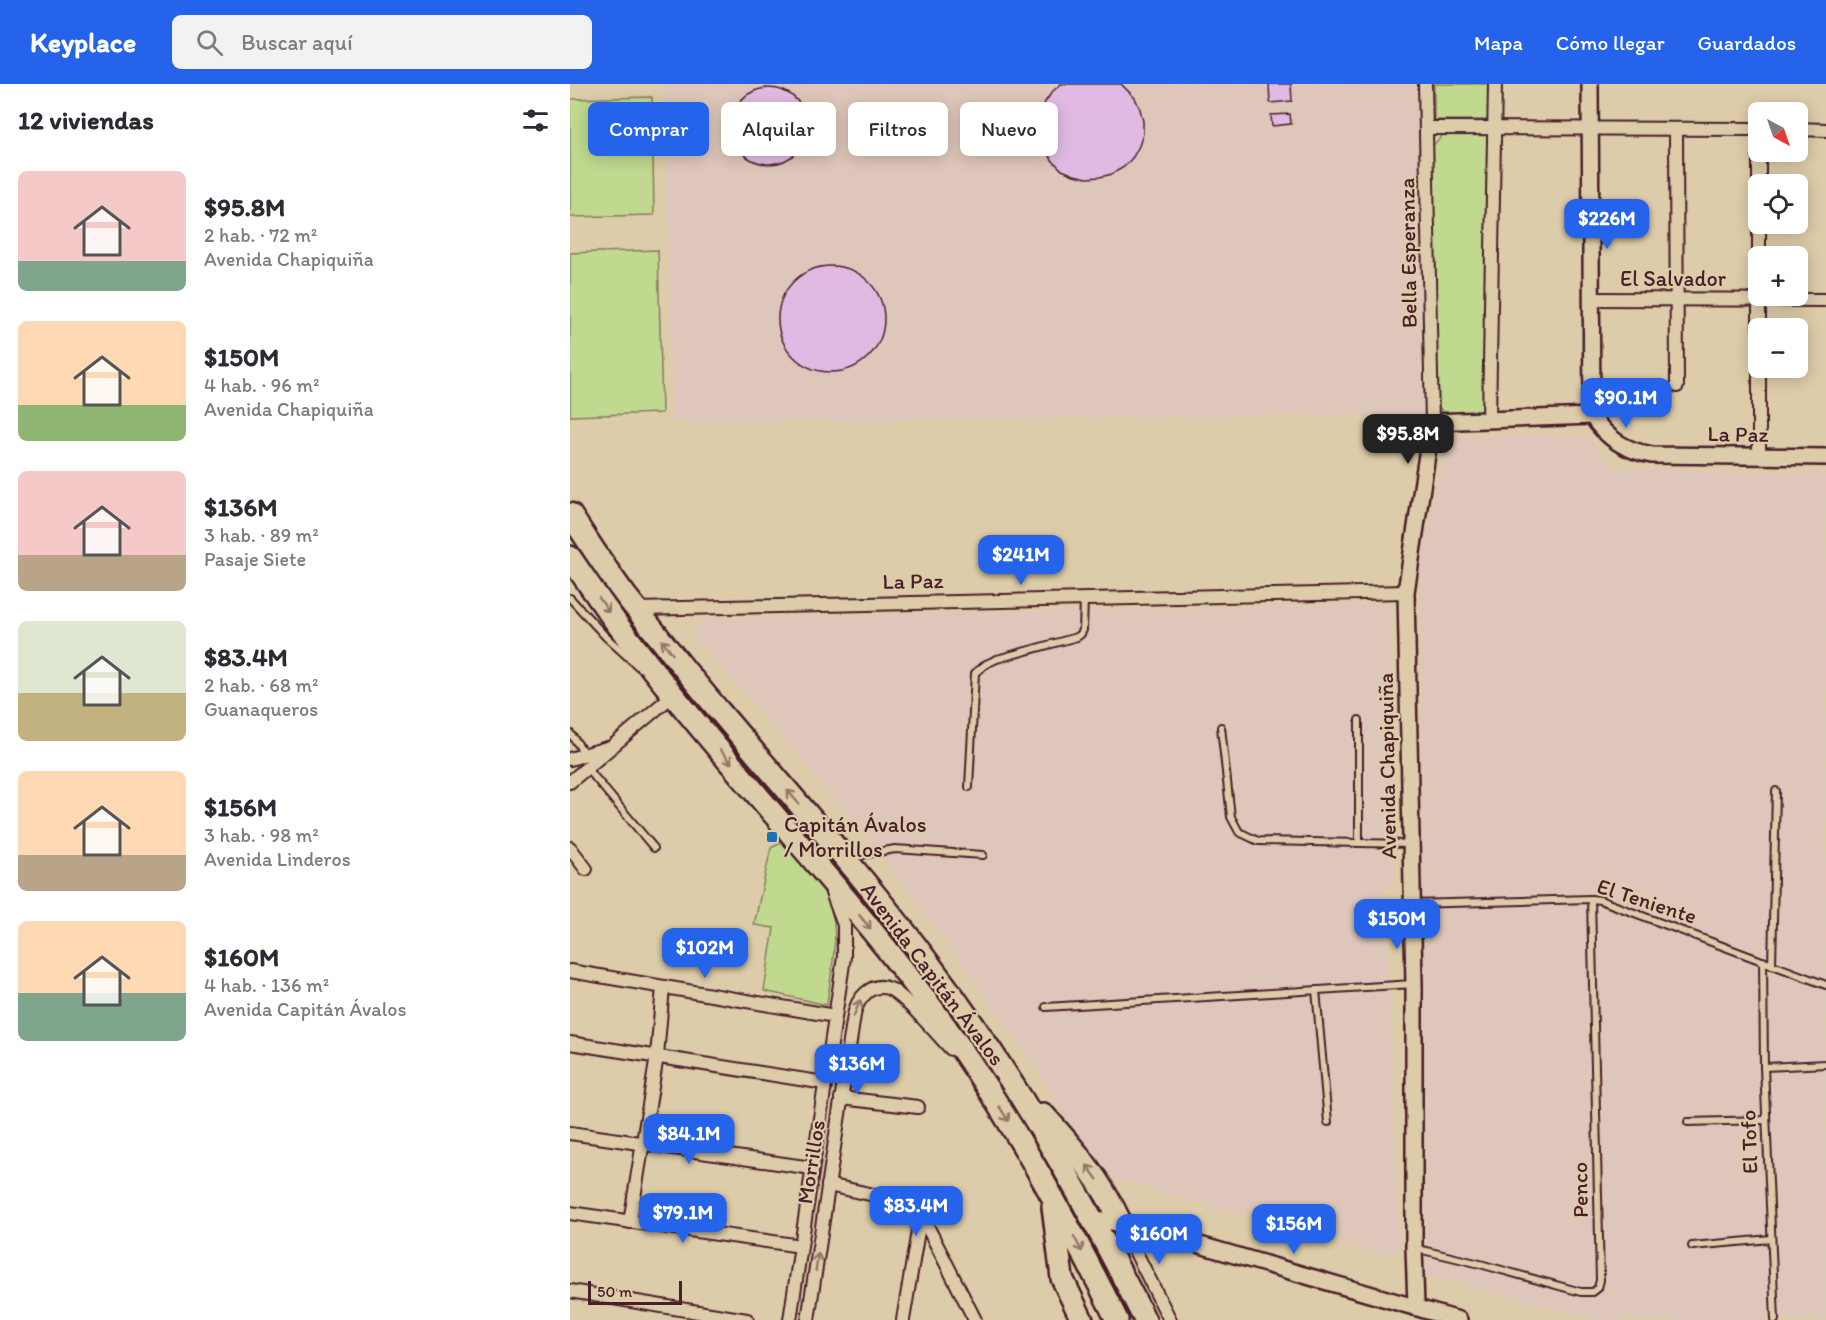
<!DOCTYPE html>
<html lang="es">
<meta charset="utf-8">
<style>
:root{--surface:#fff;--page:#f2f2f3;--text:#2b2b33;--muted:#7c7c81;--accent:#2563eb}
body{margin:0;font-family:Itim,sans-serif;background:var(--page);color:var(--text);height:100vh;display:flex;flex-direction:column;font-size:22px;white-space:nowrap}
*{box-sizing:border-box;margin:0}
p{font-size:20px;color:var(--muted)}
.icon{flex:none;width:33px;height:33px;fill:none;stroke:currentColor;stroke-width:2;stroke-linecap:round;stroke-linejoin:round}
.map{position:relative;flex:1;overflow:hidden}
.details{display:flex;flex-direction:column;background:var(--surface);width:570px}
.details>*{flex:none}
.guide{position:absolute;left:18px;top:18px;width:570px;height:54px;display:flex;gap:12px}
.needle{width:39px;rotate:140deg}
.fabs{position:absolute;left:1178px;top:18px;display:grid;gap:12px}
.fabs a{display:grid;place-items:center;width:60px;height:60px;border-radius:9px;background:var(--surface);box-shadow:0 3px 15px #0003;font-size:30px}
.scale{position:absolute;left:18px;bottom:15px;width:94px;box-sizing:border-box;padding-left:6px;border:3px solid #4a1f2b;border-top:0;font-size:16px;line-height:21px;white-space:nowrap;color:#4a1f2b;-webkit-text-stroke:4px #ddcca9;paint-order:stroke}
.price{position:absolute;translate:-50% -51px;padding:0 14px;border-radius:12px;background:var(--accent);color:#fff;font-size:20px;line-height:39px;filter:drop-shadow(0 2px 3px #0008)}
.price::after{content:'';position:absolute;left:50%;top:36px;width:18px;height:14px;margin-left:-9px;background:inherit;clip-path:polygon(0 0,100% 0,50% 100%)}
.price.on{background:#222;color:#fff}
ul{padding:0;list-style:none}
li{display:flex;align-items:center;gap:18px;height:150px;padding:0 18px}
li span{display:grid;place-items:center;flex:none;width:168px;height:120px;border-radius:9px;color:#555}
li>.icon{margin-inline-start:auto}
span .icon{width:72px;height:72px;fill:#fffc;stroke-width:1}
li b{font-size:26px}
h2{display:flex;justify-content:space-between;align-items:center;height:72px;padding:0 18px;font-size:26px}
.pill{padding:0 21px;border-radius:9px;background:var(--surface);box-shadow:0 3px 15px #0003;font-size:21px;line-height:54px}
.pill.on{background:var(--accent);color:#fff}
header{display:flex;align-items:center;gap:36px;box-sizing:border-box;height:84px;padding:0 30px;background:var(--accent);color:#fff}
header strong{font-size:28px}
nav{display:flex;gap:33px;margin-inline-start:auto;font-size:21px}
.search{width:420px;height:54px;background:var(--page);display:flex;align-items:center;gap:15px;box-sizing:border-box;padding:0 21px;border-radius:9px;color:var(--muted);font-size:22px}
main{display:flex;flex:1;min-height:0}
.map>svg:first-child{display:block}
.built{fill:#dec7ba}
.green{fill:#c0d98f;stroke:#857c5d;stroke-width:1.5}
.building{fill:#e0bae3;stroke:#4a1f2b;stroke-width:1.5}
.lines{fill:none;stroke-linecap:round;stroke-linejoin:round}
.service-casing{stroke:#4a1f2b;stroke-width:10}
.minor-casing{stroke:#4a1f2b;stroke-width:16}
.tertiary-casing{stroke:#4a1f2b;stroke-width:20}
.trunk-casing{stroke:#4a1f2b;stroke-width:26}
.service{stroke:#ddcca9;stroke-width:6}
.minor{stroke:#ddcca9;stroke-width:12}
.tertiary{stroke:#ddcca9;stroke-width:15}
.trunk{stroke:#ddcca9;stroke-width:21}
.oneway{stroke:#94766a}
.poi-dot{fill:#1f6fb2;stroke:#ddcca9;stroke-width:2}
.labels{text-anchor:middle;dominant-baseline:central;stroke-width:4.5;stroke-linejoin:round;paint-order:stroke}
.street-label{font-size:22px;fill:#4a1f2b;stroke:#ddcca9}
.poi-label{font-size:22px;fill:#4a1f2b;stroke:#ddcca9;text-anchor:start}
</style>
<header>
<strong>Keyplace</strong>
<div class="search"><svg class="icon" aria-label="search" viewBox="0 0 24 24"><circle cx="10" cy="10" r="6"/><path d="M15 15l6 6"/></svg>Buscar aquí</div>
<nav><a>Mapa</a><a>Cómo llegar</a><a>Guardados</a></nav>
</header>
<main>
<section class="details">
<h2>12 viviendas<svg class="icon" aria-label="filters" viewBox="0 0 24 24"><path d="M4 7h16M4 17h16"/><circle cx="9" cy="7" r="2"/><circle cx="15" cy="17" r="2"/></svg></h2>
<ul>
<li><span style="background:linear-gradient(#f6c9c9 75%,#7fa58c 0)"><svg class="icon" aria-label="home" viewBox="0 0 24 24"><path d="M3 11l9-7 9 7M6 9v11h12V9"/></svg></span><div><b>$95.8M</b><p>2 hab. · 72 m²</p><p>Avenida Chapiquiña</p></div></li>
<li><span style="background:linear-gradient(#ffd9b3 70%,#8fb573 0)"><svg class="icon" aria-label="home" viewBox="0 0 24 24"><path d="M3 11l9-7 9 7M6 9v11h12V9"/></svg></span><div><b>$150M</b><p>4 hab. · 96 m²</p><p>Avenida Chapiquiña</p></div></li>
<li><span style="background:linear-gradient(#f6c9c9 70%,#b9a48a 0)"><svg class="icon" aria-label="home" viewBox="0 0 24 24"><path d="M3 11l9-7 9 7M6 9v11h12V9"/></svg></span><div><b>$136M</b><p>3 hab. · 89 m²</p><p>Pasaje Siete</p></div></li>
<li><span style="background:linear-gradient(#dfe7d0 60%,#c2b280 0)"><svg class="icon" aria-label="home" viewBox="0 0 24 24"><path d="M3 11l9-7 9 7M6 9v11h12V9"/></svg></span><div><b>$83.4M</b><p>2 hab. · 68 m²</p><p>Guanaqueros</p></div></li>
<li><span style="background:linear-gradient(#ffd9b3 70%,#b9a48a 0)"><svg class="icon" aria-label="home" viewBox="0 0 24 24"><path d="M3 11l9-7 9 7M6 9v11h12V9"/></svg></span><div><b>$156M</b><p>3 hab. · 98 m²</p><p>Avenida Linderos</p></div></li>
<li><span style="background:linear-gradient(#ffd9b3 60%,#7fa58c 0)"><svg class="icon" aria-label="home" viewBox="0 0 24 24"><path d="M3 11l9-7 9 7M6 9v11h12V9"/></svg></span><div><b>$160M</b><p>4 hab. · 136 m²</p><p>Avenida Capitán Ávalos</p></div></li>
</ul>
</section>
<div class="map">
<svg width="1256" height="1236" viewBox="0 0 1256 1236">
<rect width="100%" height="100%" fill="#ddcca9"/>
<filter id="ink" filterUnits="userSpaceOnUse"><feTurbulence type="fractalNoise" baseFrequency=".0167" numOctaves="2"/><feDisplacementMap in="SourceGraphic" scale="12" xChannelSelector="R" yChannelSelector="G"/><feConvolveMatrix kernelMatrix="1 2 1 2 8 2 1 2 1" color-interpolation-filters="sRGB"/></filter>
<g filter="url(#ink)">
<g class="built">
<polygon points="94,0 847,0 855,330 102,339"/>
<polygon points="931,351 1016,352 1042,384 1256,390 1256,1236 1028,1236 856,1192 850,481 876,359 886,352"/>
<polygon points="820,520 825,802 815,803 830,1168 819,1173 532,1091 466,984 388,874 301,757 123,551 130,535"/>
</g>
<g class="green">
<rect x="864" y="0" width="54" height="36"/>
<polygon points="82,13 84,131 0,133 0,15"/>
<polygon points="873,51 917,51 914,328 875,331 868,322 862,62"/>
<polygon points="88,166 92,329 0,332 0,169"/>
<path d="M213,758C227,774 244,790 254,808C274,841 261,884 257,921L194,907L204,844L184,841L201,764Z"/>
</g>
<g class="building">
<polygon points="491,0 551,0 565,14 570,25 573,37 573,50 569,62 563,73 554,83 542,90 530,93 517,94 504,91 492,86 483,77 475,66 471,54 469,41 471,30 475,18 482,8"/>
<polygon points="699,0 721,0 722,17 700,19"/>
<circle cx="199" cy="42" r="38"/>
<polygon points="720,30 721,40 702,42 701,31"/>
<circle cx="261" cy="235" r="53"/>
</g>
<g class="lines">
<g class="service-casing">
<g id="service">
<polyline points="0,514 36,553 70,584"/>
<polyline points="789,636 789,759"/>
<polyline points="651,643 661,733 669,748 688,757 840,760"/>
<polyline points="0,649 15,670"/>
<polyline points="17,684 84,764"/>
<polyline points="399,703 405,589 416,580 427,575 507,553 511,550 513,546 514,516"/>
<polyline points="280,773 325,765 413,771"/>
<polyline points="843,820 1021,815 1030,816 1256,901"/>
<polyline points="1193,877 1194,983 1205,1236"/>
<polyline points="1202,881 1206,707"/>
<polyline points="746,906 758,1038"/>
<polyline points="476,923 843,900"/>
<polyline points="1194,983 1256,980"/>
<polyline points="1118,1038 1196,1036"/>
<polyline points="1122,1162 1201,1155"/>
<polyline points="844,1164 910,1180 1011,1208 1023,1208 1028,1204 1030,1196 1021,815"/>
</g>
</g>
<g class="minor-casing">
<g id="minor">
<polyline points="855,0 862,338"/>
<polyline points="856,44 1188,45"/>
<polyline points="1106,45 1107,302"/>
<polyline points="1227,45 1256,46"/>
<polyline points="1189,100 1189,68"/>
<polyline points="1189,172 1189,140"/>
<polyline points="1189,212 1189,244"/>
<polyline points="1021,215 1256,216"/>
<polyline points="1189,284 1189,373"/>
<polyline points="919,335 925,0"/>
<polyline points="67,525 836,508"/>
<polyline points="0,675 37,664"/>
<polyline points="0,698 103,611"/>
<polyline points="0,764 16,785"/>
<polyline points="0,887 265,932"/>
<polyline points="0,959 255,999"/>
<polyline points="271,1014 348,1023"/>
<polyline points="0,1049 242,1084"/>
<polyline points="258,1101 318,1114 333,1122 355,1138 405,1236"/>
<polyline points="0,1129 231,1162"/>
<polyline points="60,1138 87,972 93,903"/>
<polyline points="551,1139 600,1236"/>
<polyline points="0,1207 177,1236"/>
<polyline points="220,1236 274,873 274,841 262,809"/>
<path d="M238,1236L284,931C287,915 301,897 320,905C336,913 367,950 381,965"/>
<polyline points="333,1236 350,1135"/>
</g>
</g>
<g class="tertiary-casing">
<g id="tertiary">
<polyline points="1020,0 1022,332"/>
<path d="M1022,332C1037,355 1056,367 1082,371L1256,373"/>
<polyline points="523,1135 561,1141 889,1236"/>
<polyline points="846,1222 844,1164 844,900 836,508 862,338 1022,332"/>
</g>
</g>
<g class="trunk-casing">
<g id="trunk">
<path d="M0,430C19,458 38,489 59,516C90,554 119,592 151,629C220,711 293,791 358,878C443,990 512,1111 575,1236"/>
<path d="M0,473C20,502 39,531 61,558C153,678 259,787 350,908C428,1010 490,1122 547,1236"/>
<path d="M473,1030C505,1065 531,1096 551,1139"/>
<polyline points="483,1123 492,1194 512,1236"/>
</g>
</g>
<use href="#service" class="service"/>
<use href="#minor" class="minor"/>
<use href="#tertiary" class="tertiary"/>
<use href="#trunk" class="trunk"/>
</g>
<defs><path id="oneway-shaft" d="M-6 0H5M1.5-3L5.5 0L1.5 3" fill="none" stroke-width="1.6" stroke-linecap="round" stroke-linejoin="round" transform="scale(1.5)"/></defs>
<g class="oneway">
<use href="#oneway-shaft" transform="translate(34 521) rotate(55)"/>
<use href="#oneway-shaft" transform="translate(97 563) rotate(-128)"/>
<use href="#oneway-shaft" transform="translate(156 673) rotate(50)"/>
<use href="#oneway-shaft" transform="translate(223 713) rotate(-131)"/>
<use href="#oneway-shaft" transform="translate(295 838) rotate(50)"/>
<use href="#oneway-shaft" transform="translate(287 924) rotate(-68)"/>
<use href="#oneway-shaft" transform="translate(434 1030) rotate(58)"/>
<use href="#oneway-shaft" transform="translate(522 1088) rotate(-126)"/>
<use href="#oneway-shaft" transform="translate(508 1160) rotate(62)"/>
<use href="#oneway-shaft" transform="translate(247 1178) rotate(-82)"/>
</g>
</g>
<rect class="poi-dot" x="196" y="747" width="12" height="12" rx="3"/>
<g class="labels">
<g class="street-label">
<text transform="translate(838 169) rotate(-91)">Bella Esperanza</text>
<text x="1103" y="194">El Salvador</text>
<text transform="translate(1168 350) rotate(1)">La Paz</text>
<text transform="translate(343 497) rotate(-1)">La Paz</text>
<text transform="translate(817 682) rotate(-91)">Avenida Chapiquiña</text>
<text transform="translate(1077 817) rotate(18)">El Teniente</text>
<text transform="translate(363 890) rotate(53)">Avenida Capitán Ávalos</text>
<text transform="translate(1179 1058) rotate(-92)">El Tofo</text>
<text transform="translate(241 1078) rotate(-81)">Morrillos</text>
<text transform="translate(1010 1106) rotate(-91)">Penco</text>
</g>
<g class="poi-label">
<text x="214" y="740">Capitán Ávalos<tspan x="214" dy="25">/ Morrillos</tspan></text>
</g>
</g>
</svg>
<div class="fabs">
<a><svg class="needle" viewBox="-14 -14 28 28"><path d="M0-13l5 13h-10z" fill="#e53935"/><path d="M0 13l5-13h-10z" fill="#7c7c81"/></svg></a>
<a><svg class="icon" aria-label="locate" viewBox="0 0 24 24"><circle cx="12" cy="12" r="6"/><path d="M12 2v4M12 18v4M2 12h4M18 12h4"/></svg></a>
<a>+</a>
<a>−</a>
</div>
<div class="scale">50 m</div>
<b class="price" style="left:1037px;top:166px">$226M</b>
<b class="price" style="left:1056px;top:345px">$90.1M</b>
<b class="price on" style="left:838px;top:381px">$95.8M</b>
<b class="price" style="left:451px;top:502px">$241M</b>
<b class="price" style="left:827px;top:866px">$150M</b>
<b class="price" style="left:135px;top:895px">$102M</b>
<b class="price" style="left:287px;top:1011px">$136M</b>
<b class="price" style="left:119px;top:1081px">$84.1M</b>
<b class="price" style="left:346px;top:1153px">$83.4M</b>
<b class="price" style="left:113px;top:1160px">$79.1M</b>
<b class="price" style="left:724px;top:1171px">$156M</b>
<b class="price" style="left:589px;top:1181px">$160M</b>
<div class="guide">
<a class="pill on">Comprar</a>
<a class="pill">Alquilar</a>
<a class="pill">Filtros</a>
<a class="pill">Nuevo</a>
</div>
</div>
</main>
